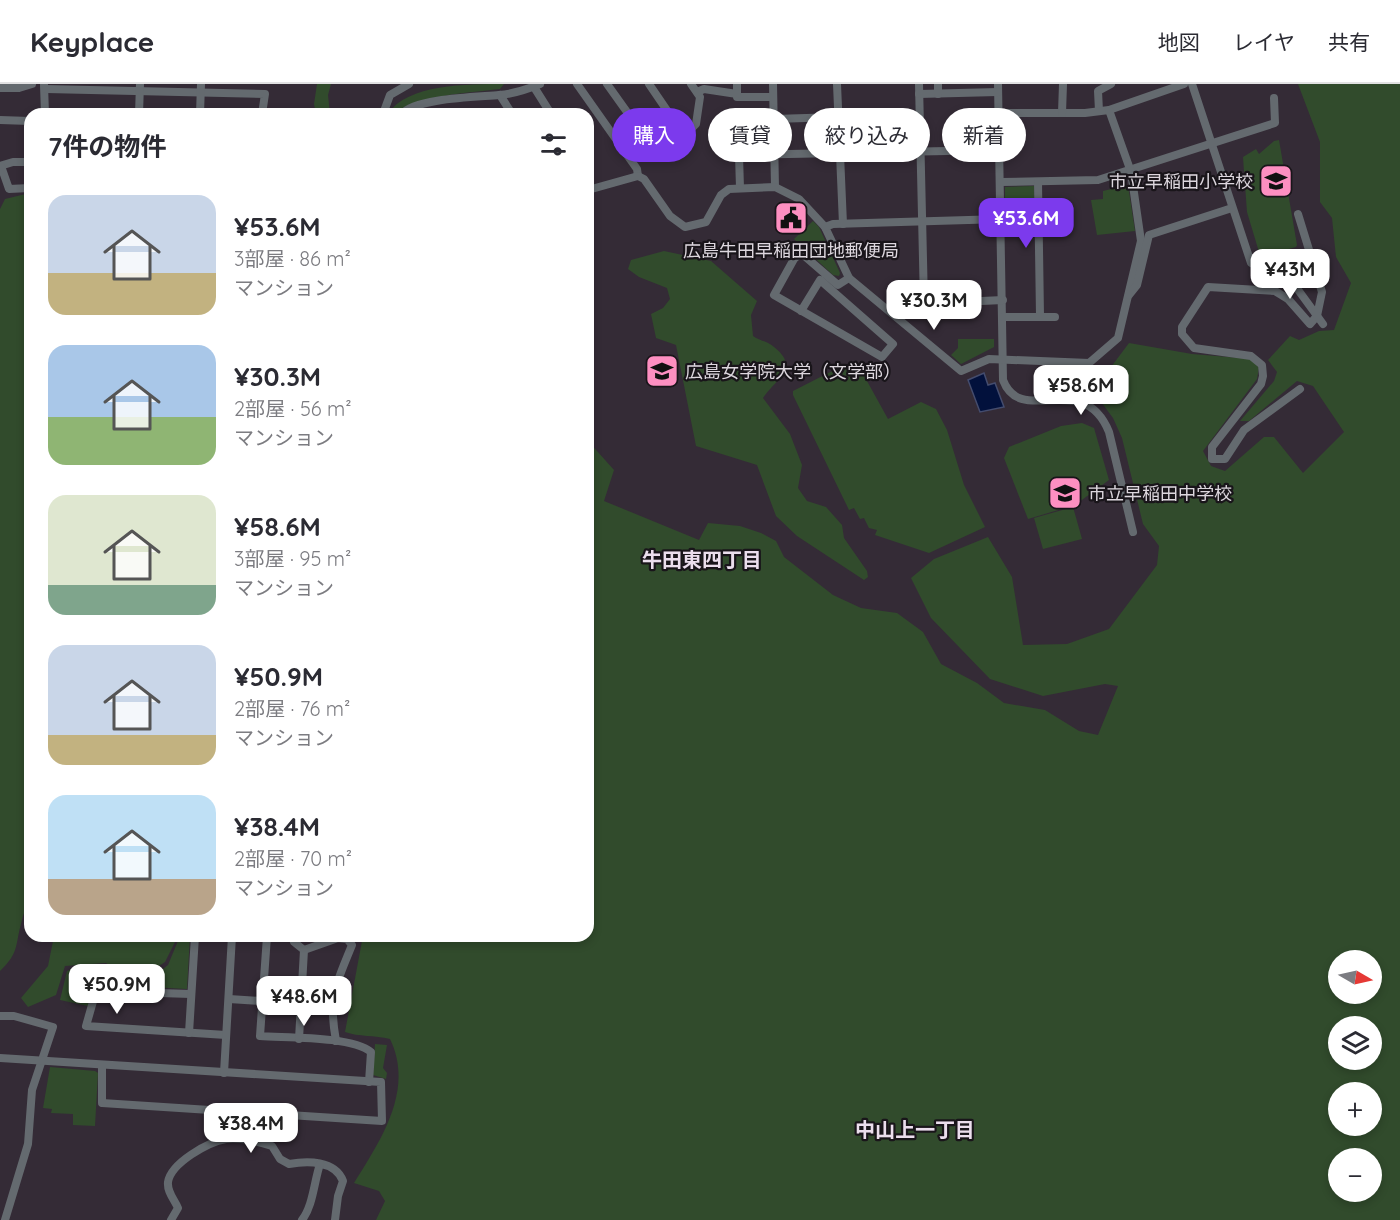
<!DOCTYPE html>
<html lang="ja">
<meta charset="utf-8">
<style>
:root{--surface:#fff;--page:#f7f7f7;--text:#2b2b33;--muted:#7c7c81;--line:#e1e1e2;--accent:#7c3aed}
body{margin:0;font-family:Quicksand,"Noto Sans JP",sans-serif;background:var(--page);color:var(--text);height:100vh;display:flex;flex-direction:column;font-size:22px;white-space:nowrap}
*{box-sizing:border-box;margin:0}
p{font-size:20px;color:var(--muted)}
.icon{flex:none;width:33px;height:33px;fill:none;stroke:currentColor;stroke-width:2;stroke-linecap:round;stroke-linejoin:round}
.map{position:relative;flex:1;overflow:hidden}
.panel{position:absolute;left:24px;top:24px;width:570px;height:834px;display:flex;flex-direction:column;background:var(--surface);border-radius:18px;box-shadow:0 3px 9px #0003}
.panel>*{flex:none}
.hud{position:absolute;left:612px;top:24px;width:570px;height:54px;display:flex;gap:12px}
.needle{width:39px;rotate:99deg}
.buttons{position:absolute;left:1328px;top:866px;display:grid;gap:12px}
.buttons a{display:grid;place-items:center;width:54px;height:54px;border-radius:50%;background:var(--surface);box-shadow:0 3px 9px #0003;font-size:30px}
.price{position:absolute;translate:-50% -51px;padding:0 14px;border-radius:12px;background:#fff;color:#222;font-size:20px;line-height:39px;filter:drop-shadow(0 2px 3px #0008)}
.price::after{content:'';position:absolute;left:50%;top:36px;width:18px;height:14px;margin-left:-9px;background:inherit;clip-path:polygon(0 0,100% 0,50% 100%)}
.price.on{background:var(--accent);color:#fff}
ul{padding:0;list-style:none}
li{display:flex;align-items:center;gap:18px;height:150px;padding:0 24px}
li span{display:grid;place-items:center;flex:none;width:168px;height:120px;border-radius:18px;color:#555}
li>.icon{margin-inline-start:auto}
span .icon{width:72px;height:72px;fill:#fffc;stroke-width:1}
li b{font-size:26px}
h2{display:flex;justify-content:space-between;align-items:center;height:72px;padding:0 24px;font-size:26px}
.chip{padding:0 21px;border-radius:27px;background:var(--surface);box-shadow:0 3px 9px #0003;font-size:21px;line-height:54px}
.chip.on{background:var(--accent);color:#fff}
header{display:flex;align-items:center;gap:36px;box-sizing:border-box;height:84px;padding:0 30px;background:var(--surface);border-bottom:2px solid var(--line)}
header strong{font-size:28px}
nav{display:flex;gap:33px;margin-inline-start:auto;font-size:21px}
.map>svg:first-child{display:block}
.green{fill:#314b2c;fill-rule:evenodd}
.water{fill:#02113c;stroke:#444c6d;stroke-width:1.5}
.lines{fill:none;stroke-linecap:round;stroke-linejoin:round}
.minor{stroke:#646a6f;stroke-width:8}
.labels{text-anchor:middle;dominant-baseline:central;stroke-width:4.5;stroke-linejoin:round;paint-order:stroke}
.poi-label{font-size:18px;fill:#ddd7de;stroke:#19151a;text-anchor:start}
.neighbourhood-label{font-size:20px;font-weight:bold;fill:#ebdeed;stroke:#19151a}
</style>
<header>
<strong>Keyplace</strong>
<nav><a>地図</a><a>レイヤ</a><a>共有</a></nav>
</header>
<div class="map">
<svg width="1400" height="1136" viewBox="0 0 1400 1136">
<rect width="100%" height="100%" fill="#342b36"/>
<g class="green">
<polygon points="317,0 331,0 328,11 330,30 316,30 314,20"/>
<path d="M504,0L500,5C475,8 410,12 395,30H388C407,0 467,0 504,0Z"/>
<path d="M1298,0H1400V1136H376L385,1117L379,1107L354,1099C380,1057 415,1006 390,955C374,951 359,953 345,948L362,857L353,852H588V357L614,386L604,417L699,456L708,439L740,442L761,449L776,457L784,473L833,511L861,524L897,529L923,548L941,580L977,599L1004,619L1045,626L1079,647L1098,651L1118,602L1105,600L1043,612L990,595L931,534L911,494L934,475L988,453L1012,493L1023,561L1067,560L1109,545L1157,481L1159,462L1143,440L1122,354L1113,334L1093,307L1129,259L1192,270L1252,275L1259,284L1257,295L1203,367L1211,382L1225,387L1264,353H1274L1303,389L1344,348L1313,302L1297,297L1249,337H1240L1274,297L1277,288L1268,276L1290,252L1299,256L1319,247L1334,246L1351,199L1336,173L1332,134L1320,118V58ZM1338,876H1371V909H1338ZM1338,942H1371V975H1338ZM1338,1008H1371V1041H1338ZM1338,1074H1371V1107H1338Z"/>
<polygon points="1279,56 1297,161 1296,163 1271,170 1259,168 1247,128 1245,101 1251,100 1249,88 1244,88 1243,73 1256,65 1259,70 1274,57"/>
<polygon points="1128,101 1135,147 1097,151 1091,116 1103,115 1103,107"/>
<polygon points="1034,102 1035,127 1005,128 1005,103"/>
<path d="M30,109V812C27,821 23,830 21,840C15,862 19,869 0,887V125L5,115Z"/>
<polygon points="813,137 819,143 840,189 839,192 833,191 794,155"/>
<path d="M664,167L711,177L757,217L751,231L753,252C760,257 769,258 774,263C801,284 775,296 763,314L790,350L802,381L798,404L807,417L826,423L842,441L844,454L867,487L868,493L864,496L797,452L776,432L757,381L696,362L676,261L656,254L651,230L663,224L670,215L667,204L639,193L628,185L631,176Z"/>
<polygon points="958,255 994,255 994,263 961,280 951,271 958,264"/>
<polygon points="846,280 862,288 888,335 921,318 936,325 947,346 964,401 985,443 929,469 875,451 877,446 869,444 864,434 860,435 854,424 849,426 793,311 793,307"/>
<polygon points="1082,339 1094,344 1109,396 1075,421 1028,435 1004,374 1009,363 1061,342"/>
<polygon points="1073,423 1082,455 1043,465 1034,434"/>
<polygon points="54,852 178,852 165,878 133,899 106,879 65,882 56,911 28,923 21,914 48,882"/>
<polygon points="180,852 190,852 187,905 149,903 148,897 168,881"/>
<polygon points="72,885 89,903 94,905 91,907 88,922 60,916 67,887"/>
<polygon points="375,960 387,961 383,984 387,989 386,995 373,991"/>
<polygon points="50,983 95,987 98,989 95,1042 73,1041 73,1030 51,1029 52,1025 43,1024"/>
</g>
<polygon class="water" points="984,289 988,301 995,299 1004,323 980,328 968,296"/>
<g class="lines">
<g class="minor">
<polyline points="577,0 637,85 638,92"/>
<polyline points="607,0 652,63 679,44"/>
<polyline points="649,0 679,44 689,47 696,40 700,13 691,0"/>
<polyline points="737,0 737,13 773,13"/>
<polyline points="773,0 775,103"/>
<polyline points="837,0 843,140"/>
<polyline points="919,0 924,219"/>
<path d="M998,0L1003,296C1021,344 1083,284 1109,348L1133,448"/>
<polyline points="1192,0 1251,179 1257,182 1309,169"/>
<polyline points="44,1 45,30"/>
<polyline points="534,3 551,30"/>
<polyline points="0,4 19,4 32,0"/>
<polyline points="46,5 265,10 262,30"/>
<polyline points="697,8 704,5 737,10"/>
<polyline points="919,10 998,8"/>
<polyline points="938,10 938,0"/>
<polyline points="500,11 512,30"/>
<polyline points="1099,27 1098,7 1111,0"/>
<polyline points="999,29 1085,29 1109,26 1184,0"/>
<polyline points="1062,29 1063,0"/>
<polyline points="139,30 140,0"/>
<polyline points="200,30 201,0"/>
<polyline points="383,30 390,11 409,0"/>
<path d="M402,30C415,14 478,13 499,11C512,10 528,5 540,0"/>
<polyline points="774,35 838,33"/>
<polyline points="0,36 30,37"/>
<polyline points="0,82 13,78 30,78"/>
<polyline points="1,82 9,105 30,104"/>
<polyline points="1001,98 1098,96 1275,39 1274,14"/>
<polyline points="1038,98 1040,232"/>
<polyline points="740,104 739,71 1000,66"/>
<polyline points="588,106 638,92 644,95 670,132 685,143 706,138 721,111 729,105 775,103 799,115 825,143 849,194 961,287 989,275 1089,279 1118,254 1141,157 1131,88 1109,26"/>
<polyline points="1298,130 1322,208 1317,232 1310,240 1288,215 1275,207 1208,203 1182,243 1182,250 1194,264 1251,272 1262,281 1263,292 1261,300 1212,363 1212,375 1225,375 1244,346 1300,305"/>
<polyline points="825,143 833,140 1002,135"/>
<polyline points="1277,177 1323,240"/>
<polyline points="1129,211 1137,201 1149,151 1232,124"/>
<polyline points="890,226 897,221 1003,216"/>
<polyline points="801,227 820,196 893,260 882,273 774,211 794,175 801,169 838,201 849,194"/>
<polyline points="1003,233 1055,233"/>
<path d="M267,852L260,952C286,954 352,952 371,968L369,998"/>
<path d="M292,852L294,858L304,866L338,854L347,855L352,861C335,903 328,912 336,957"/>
<polyline points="191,910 96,907 86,942 226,951"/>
<polyline points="229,915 262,917"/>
<polyline points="0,932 14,932 53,943 32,1006 28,1060 5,1136"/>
<polyline points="189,949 195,852"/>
<polyline points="299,955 304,866"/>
<polyline points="0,974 381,998 382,1037 102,1019 102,981"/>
<polyline points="224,989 232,852"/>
<path d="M171,1136L178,1124C174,1115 167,1108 168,1098C171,1079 208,1058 226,1055C240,1053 259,1058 272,1062L280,1075L289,1080C307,1077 335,1076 343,1097L338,1112L335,1136"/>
<path d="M302,1136C313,1122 314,1098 320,1080"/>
</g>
</g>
<defs>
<g id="school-square" transform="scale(1.725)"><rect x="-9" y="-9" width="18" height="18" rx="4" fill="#fd8fc1" stroke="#19151a"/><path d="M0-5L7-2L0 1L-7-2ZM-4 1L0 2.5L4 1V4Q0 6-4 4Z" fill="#111"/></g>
<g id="civic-square" transform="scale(1.725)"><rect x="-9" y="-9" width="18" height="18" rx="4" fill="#fd8fc1" stroke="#19151a"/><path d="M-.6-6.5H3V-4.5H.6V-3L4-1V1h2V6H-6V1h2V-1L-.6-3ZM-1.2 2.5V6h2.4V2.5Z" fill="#111"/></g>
<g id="university-square" transform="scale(1.725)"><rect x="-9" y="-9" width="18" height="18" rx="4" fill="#fd8fc1" stroke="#19151a"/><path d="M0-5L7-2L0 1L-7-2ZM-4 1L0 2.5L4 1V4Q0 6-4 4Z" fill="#111"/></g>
</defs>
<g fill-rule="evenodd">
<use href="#school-square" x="1276" y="97"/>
<use href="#civic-square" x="791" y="134"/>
<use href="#university-square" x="662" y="287"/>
<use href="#school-square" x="1065" y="409"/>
</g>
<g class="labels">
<g class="poi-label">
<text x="1253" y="97" text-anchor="end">市立早稲田小学校</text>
<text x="791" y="166" text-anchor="middle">広島牛田早稲田団地郵便局</text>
<text x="685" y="287">広島女学院大学（文学部）</text>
<text x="1088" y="409">市立早稲田中学校</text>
</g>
<g class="neighbourhood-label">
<text x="702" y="475">牛田東四丁目</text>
<text x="915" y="1045">中山上一丁目</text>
</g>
</g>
</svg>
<div class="buttons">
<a><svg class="needle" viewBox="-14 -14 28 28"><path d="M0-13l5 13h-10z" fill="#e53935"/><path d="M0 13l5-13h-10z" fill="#7c7c81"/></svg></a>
<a><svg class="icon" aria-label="layers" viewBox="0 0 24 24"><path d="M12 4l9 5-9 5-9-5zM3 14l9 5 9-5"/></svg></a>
<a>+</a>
<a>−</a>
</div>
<b class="price on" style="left:1026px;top:165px">¥53.6M</b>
<b class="price" style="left:1290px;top:216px">¥43M</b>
<b class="price" style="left:934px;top:247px">¥30.3M</b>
<b class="price" style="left:1081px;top:332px">¥58.6M</b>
<b class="price" style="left:117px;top:931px">¥50.9M</b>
<b class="price" style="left:304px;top:943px">¥48.6M</b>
<b class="price" style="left:251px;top:1070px">¥38.4M</b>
<div class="hud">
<a class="chip on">購入</a>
<a class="chip">賃貸</a>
<a class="chip">絞り込み</a>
<a class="chip">新着</a>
</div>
<section class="panel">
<h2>7件の物件<svg class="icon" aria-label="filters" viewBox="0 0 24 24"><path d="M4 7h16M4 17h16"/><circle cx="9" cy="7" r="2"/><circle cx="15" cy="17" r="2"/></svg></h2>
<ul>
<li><span style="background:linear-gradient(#c9d6e8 65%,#c2b280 0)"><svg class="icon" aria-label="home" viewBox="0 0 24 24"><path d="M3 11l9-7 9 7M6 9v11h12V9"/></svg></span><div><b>¥53.6M</b><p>3部屋 · 86 m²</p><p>マンション</p></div></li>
<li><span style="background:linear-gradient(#a9c7e8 60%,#8fb573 0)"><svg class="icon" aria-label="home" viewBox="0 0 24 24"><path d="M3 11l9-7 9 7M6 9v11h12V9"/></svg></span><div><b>¥30.3M</b><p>2部屋 · 56 m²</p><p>マンション</p></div></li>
<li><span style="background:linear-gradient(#dfe7d0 75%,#7fa58c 0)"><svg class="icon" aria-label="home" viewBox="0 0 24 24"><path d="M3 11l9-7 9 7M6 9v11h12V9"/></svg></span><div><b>¥58.6M</b><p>3部屋 · 95 m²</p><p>マンション</p></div></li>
<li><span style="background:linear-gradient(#c9d6e8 75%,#c2b280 0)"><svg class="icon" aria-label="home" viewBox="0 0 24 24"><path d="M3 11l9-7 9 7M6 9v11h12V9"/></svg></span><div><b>¥50.9M</b><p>2部屋 · 76 m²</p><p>マンション</p></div></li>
<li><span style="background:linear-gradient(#bfe0f5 70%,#b9a48a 0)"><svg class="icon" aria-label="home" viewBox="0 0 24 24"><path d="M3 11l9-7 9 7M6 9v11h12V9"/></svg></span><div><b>¥38.4M</b><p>2部屋 · 70 m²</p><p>マンション</p></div></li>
</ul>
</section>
</div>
